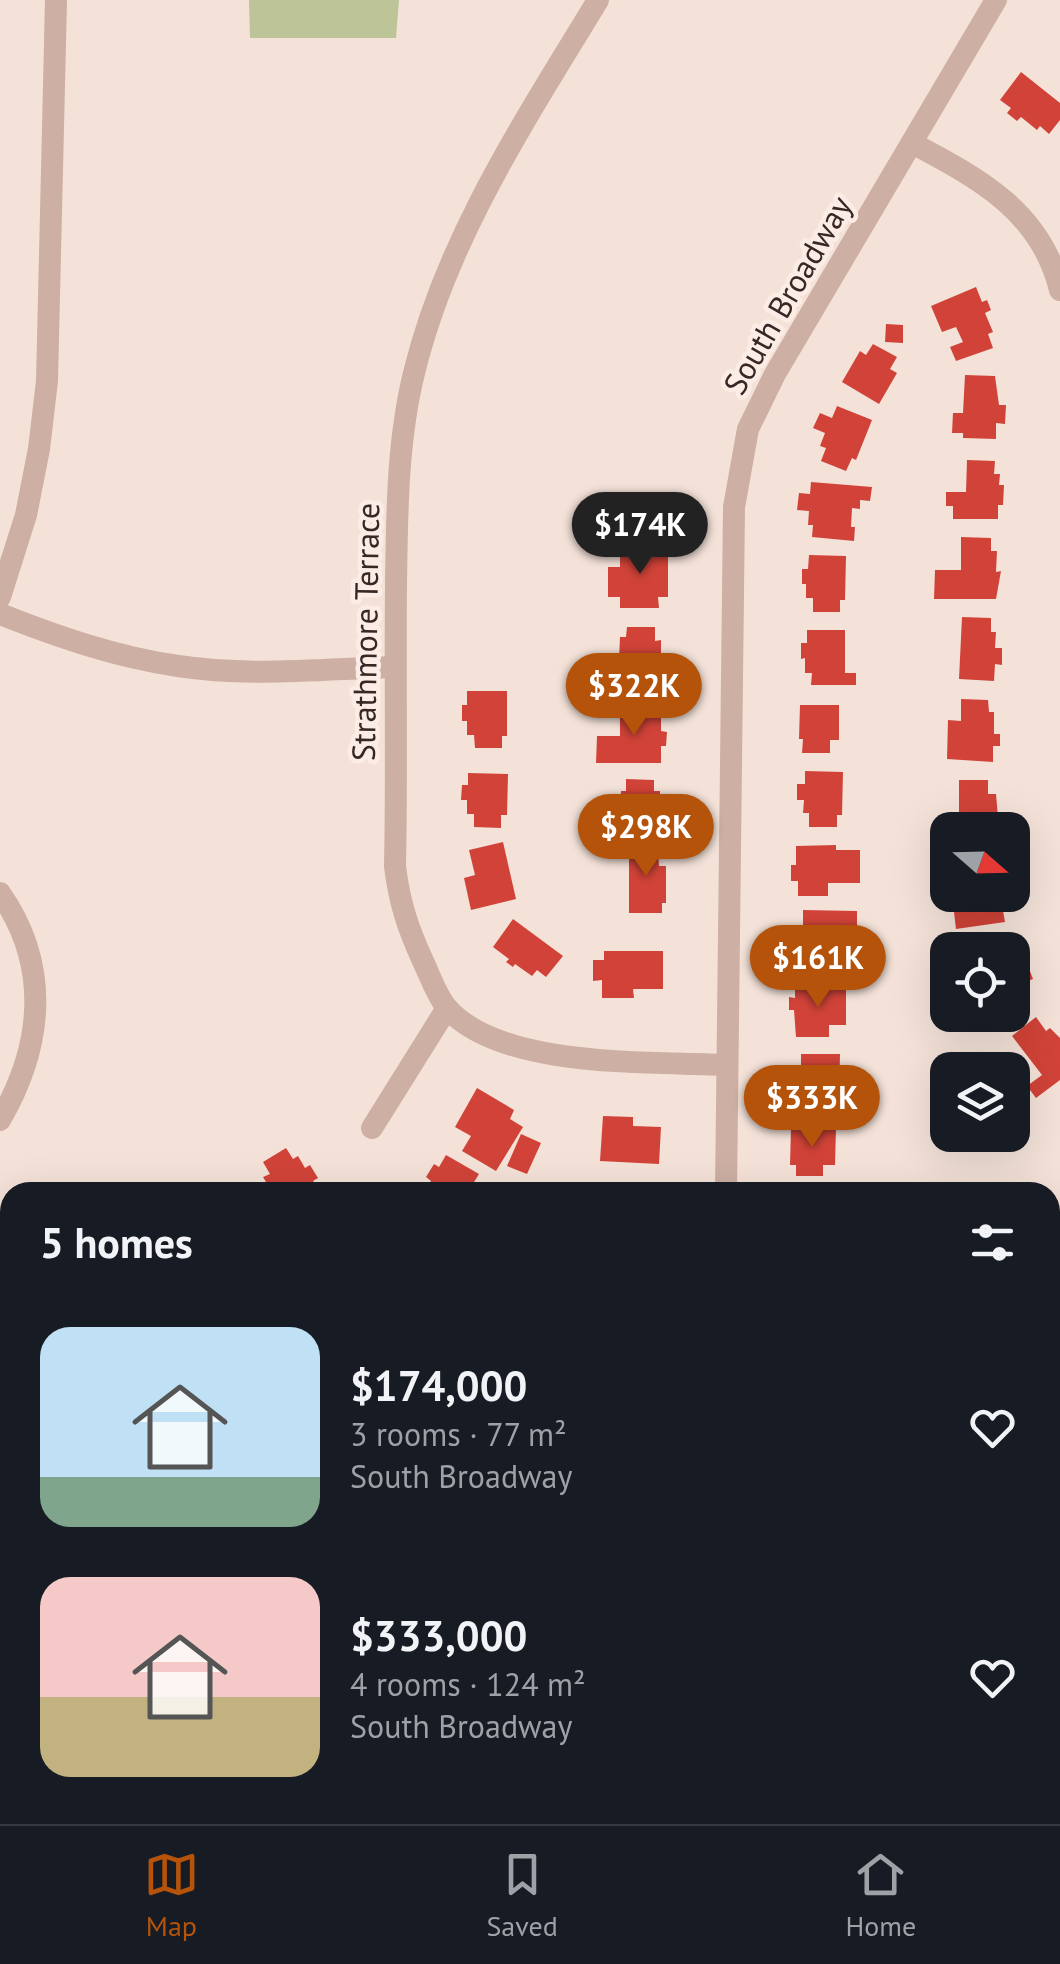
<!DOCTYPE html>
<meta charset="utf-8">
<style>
:root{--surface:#171b24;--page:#20242c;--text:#f1f3f6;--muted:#9ea1a6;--line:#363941;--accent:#b45309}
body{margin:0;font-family:"PT Sans",sans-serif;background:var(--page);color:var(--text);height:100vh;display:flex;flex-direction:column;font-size:38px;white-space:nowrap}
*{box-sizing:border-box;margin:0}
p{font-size:32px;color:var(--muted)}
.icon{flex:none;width:55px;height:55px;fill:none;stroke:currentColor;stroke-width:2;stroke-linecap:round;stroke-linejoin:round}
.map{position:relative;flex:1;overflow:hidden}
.sheet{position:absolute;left:0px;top:1182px;width:1060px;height:642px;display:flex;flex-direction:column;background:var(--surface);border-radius:30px 30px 0 0;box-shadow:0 10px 40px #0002}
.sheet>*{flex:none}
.needle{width:65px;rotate:110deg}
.tools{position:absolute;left:930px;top:812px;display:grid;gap:20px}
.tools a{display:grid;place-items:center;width:100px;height:100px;border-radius:20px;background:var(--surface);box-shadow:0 10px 40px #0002;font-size:50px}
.price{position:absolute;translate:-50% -85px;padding:0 22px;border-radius:35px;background:var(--accent);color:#fff;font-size:32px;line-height:65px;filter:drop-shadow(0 2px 5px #0008)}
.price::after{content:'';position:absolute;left:50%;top:60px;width:30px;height:22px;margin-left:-15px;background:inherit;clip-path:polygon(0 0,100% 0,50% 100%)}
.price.selected{background:#222;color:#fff}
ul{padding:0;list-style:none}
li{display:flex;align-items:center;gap:30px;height:250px;padding:0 40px}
li span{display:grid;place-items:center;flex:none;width:280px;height:200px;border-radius:30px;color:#555}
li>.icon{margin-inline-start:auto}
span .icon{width:120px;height:120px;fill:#fffc;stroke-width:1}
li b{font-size:42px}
h2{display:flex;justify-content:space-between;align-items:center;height:120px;padding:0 40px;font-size:42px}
.dock{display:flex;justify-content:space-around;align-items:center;height:140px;border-top:2px solid var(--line);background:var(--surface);font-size:28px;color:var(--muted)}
.dock a{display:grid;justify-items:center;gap:5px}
.dock .selected{color:var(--accent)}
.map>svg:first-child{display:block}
.green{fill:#bdc497}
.building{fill:#d14338}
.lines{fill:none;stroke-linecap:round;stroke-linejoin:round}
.path{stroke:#b9988d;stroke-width:5;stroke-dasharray:5 5;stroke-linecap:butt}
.minor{stroke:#cdafa3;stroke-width:22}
.tertiary{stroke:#cdafa3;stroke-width:25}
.labels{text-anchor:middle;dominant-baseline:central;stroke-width:9;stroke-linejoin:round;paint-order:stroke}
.street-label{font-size:32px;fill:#372826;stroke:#fbede5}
</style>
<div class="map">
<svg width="1060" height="1824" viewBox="0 0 1060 1824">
<rect width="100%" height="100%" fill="#f4e2d8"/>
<g class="green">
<polygon points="249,0 399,0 396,38 250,38"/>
<polygon points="0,1650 10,1656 10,1815 117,1815 119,1824 0,1824"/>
</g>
<g class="building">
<polygon points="1021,72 1060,103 1060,120 1049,134 1040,126 1037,130 1021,117 1017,121 1007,113 1011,108 1000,100"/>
<polygon points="976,287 982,302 987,300 991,310 985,313 993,332 988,334 993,348 956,361 950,347 963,342 956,327 942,332 931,306"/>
<polygon points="886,324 903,325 903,343 885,342"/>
<polygon points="873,344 897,357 890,369 897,373 879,404 842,382 860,351 866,355"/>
<polygon points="965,375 995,376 999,405 1006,405 1005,424 996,423 996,439 963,438 963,433 952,433 953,413 963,413"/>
<polygon points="837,406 872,420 856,460 852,458 846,471 821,461 826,448 820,446 825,433 813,428 820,413 832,418"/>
<polygon points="967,460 995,461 994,474 1000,474 999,485 1004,485 1003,505 998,505 998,519 953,519 953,506 946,506 946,492 966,492"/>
<polygon points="811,482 872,487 870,501 860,500 860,509 852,508 851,527 855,527 854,541 812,537 813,525 808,525 809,511 797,510 799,493 810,494"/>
<polygon points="961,537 991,538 991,551 997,551 996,572 1001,571 996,599 934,599 935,570 961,570"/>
<polygon points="668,547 668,597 658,597 659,608 620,608 620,597 608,597 608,567 620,567 620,548"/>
<polygon points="809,555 846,556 845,600 840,600 840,612 813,612 813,598 806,598 806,584 802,584 802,569 808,569"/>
<polygon points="962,617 991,618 991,632 996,632 995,648 1002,648 1002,665 995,664 994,681 959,679"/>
<polygon points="627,627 655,627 655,641 661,640 661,655 666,655 666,670 660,670 661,686 597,686 596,659 619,659 620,637 626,637"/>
<polygon points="807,630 845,630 845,673 856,673 856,685 811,685 812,673 805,673 805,658 801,659 801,643 807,643"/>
<polygon points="467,691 507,691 507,736 502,736 502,748 475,748 474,735 467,735 467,721 462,721 462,705 467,705"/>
<polygon points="961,699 988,700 989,712 994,712 994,734 1000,734 1000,746 993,746 993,762 947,759 948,720 961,721"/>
<polygon points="627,703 655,703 655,717 661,717 661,731 667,732 666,746 661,746 661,763 596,763 597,736 620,736 620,714 627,714"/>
<polygon points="800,705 839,705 839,740 830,740 830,753 802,753 803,739 799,739"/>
<polygon points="805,771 843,772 842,815 837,815 837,827 809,827 809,813 803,813 804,800 797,800 797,784 805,784"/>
<polygon points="468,773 508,774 507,815 501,815 501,828 474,827 474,814 467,814 467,800 461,800 462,785 468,785"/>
<polygon points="626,779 654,780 654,791 660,791 660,806 666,806 665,822 659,822 658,837 620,836 621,791 626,791"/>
<polygon points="959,780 988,780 988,794 996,794 999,829 947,830 948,818 959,817"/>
<polygon points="503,842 516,899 471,910 464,878 475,875 469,850"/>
<polygon points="629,842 657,842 659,866 666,866 666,903 662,903 662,913 629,913"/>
<polygon points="836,845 836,850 860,850 860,883 828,883 828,896 798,896 798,881 791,881 791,865 796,865 796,846"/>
<polygon points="965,895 1012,895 1013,903 1002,905 1005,922 956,929 954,912 968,910"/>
<polygon points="803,910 857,911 857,939 841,938 841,958 836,958 836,969 809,969 808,957 802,957 802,941 796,940 796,925 803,925"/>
<polygon points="513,919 563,956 546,977 537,970 532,976 515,964 513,967 506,962 509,959 493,947"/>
<polygon points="604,951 663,951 663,989 633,989 634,998 602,998 602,980 593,981 593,960 604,960"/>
<polygon points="1012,957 1018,970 1028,966 1033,979 1023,983 1028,996 1012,1003"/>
<polygon points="795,987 846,987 846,1025 829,1025 829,1037 796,1037 794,1010 789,1010 789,997 795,998"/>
<polygon points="1036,1017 1046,1031 1050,1028 1060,1038 1060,1080 1036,1098 1027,1086 1042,1075 1012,1036"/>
<polygon points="801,1054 840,1054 839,1098 834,1098 834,1111 805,1110 805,1097 799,1096 800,1083 794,1082 794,1067 801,1067"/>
<polygon points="477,1088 514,1110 510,1119 523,1127 496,1171 462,1151 471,1136 455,1127"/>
<polygon points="603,1116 633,1117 633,1126 661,1127 659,1164 600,1161"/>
<polygon points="791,1127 836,1128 835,1165 823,1165 823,1176 796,1176 796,1165 790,1165"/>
<polygon points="521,1134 541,1143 527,1174 507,1166"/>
<polygon points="286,1148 293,1159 298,1156 305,1168 310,1165 318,1178 313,1181 321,1192 272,1192 263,1177 270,1174 263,1162"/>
<polygon points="446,1155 479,1174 468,1192 424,1192 431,1181 426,1177 434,1164 439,1167"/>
<polygon points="1050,1417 1060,1423 1060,1454 1050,1451"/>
<polygon points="1050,1610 1060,1615 1060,1658 1050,1654"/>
<polygon points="1050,1791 1060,1795 1060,1804 1051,1824 1041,1824 1020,1815 1017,1820 1005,1815 1050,1815"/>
<polygon points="617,1815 646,1815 645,1824 616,1824"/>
<polygon points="672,1815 715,1815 710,1824 667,1824"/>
</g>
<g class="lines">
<polyline class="path" points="24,1824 28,1815"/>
<g class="minor">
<path d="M598,0C526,119 447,237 414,373C397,442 397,515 396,585C395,679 397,773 395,866C399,901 408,929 423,961C430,976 437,996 447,1008C501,1069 650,1061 726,1065"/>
<path d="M912,143C978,178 1041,211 1060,290"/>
<polyline points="0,597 26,515 39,449 47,381 56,0"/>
<path d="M0,614C58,637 116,657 178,666C250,677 324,669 395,667"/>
<path d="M0,893C51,966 43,1046 0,1120"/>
<polyline points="372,1128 447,1008"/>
<polyline points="726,1192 734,507 748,429 775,374 996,0"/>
<polyline points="1050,1541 1060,1548"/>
</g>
<g class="tertiary">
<polyline points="0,1315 10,1321"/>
<polyline points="833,1815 848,1824"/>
</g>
</g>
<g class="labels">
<g class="street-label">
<text transform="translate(787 295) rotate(-60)">South Broadway</text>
<text transform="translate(365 632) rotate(-89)">Strathmore Terrace</text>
</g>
</g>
</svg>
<div class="tools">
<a><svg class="needle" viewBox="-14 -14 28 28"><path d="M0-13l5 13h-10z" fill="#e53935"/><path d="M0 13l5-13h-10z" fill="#9ea1a6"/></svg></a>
<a><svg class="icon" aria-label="locate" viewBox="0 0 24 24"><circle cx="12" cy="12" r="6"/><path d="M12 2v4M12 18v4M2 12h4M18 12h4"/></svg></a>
<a><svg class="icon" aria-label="layers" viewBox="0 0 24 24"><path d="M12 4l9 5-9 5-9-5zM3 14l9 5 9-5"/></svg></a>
</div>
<b class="price selected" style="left:640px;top:577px">$174K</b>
<b class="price" style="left:634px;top:738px">$322K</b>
<b class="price" style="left:646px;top:879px">$298K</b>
<b class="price" style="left:818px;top:1010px">$161K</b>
<b class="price" style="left:812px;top:1150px">$333K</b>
<section class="sheet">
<h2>5 homes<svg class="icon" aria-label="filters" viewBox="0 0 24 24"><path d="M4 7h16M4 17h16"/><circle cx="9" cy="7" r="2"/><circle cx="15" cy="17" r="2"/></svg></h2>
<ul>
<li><span style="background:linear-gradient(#bfe0f5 75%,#7fa58c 0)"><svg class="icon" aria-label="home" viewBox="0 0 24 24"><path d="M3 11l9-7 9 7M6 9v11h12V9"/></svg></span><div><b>$174,000</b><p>3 rooms · 77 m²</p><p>South Broadway</p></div><svg class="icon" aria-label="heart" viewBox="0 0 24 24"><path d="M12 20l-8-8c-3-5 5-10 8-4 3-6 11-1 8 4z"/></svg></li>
<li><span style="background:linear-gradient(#f6c9c9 60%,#c2b280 0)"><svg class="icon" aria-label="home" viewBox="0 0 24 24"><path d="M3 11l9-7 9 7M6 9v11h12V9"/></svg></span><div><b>$333,000</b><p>4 rooms · 124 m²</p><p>South Broadway</p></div><svg class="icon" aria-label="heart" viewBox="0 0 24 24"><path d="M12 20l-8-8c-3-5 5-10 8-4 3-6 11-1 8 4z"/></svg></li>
</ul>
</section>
</div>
<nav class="dock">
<a class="selected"><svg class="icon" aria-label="map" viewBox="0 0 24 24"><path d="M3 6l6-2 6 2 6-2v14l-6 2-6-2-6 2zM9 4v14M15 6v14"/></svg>Map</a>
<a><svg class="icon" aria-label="saved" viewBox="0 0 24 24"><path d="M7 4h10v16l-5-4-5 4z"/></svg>Saved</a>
<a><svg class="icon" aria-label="home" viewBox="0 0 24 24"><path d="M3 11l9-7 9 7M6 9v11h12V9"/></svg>Home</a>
</nav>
